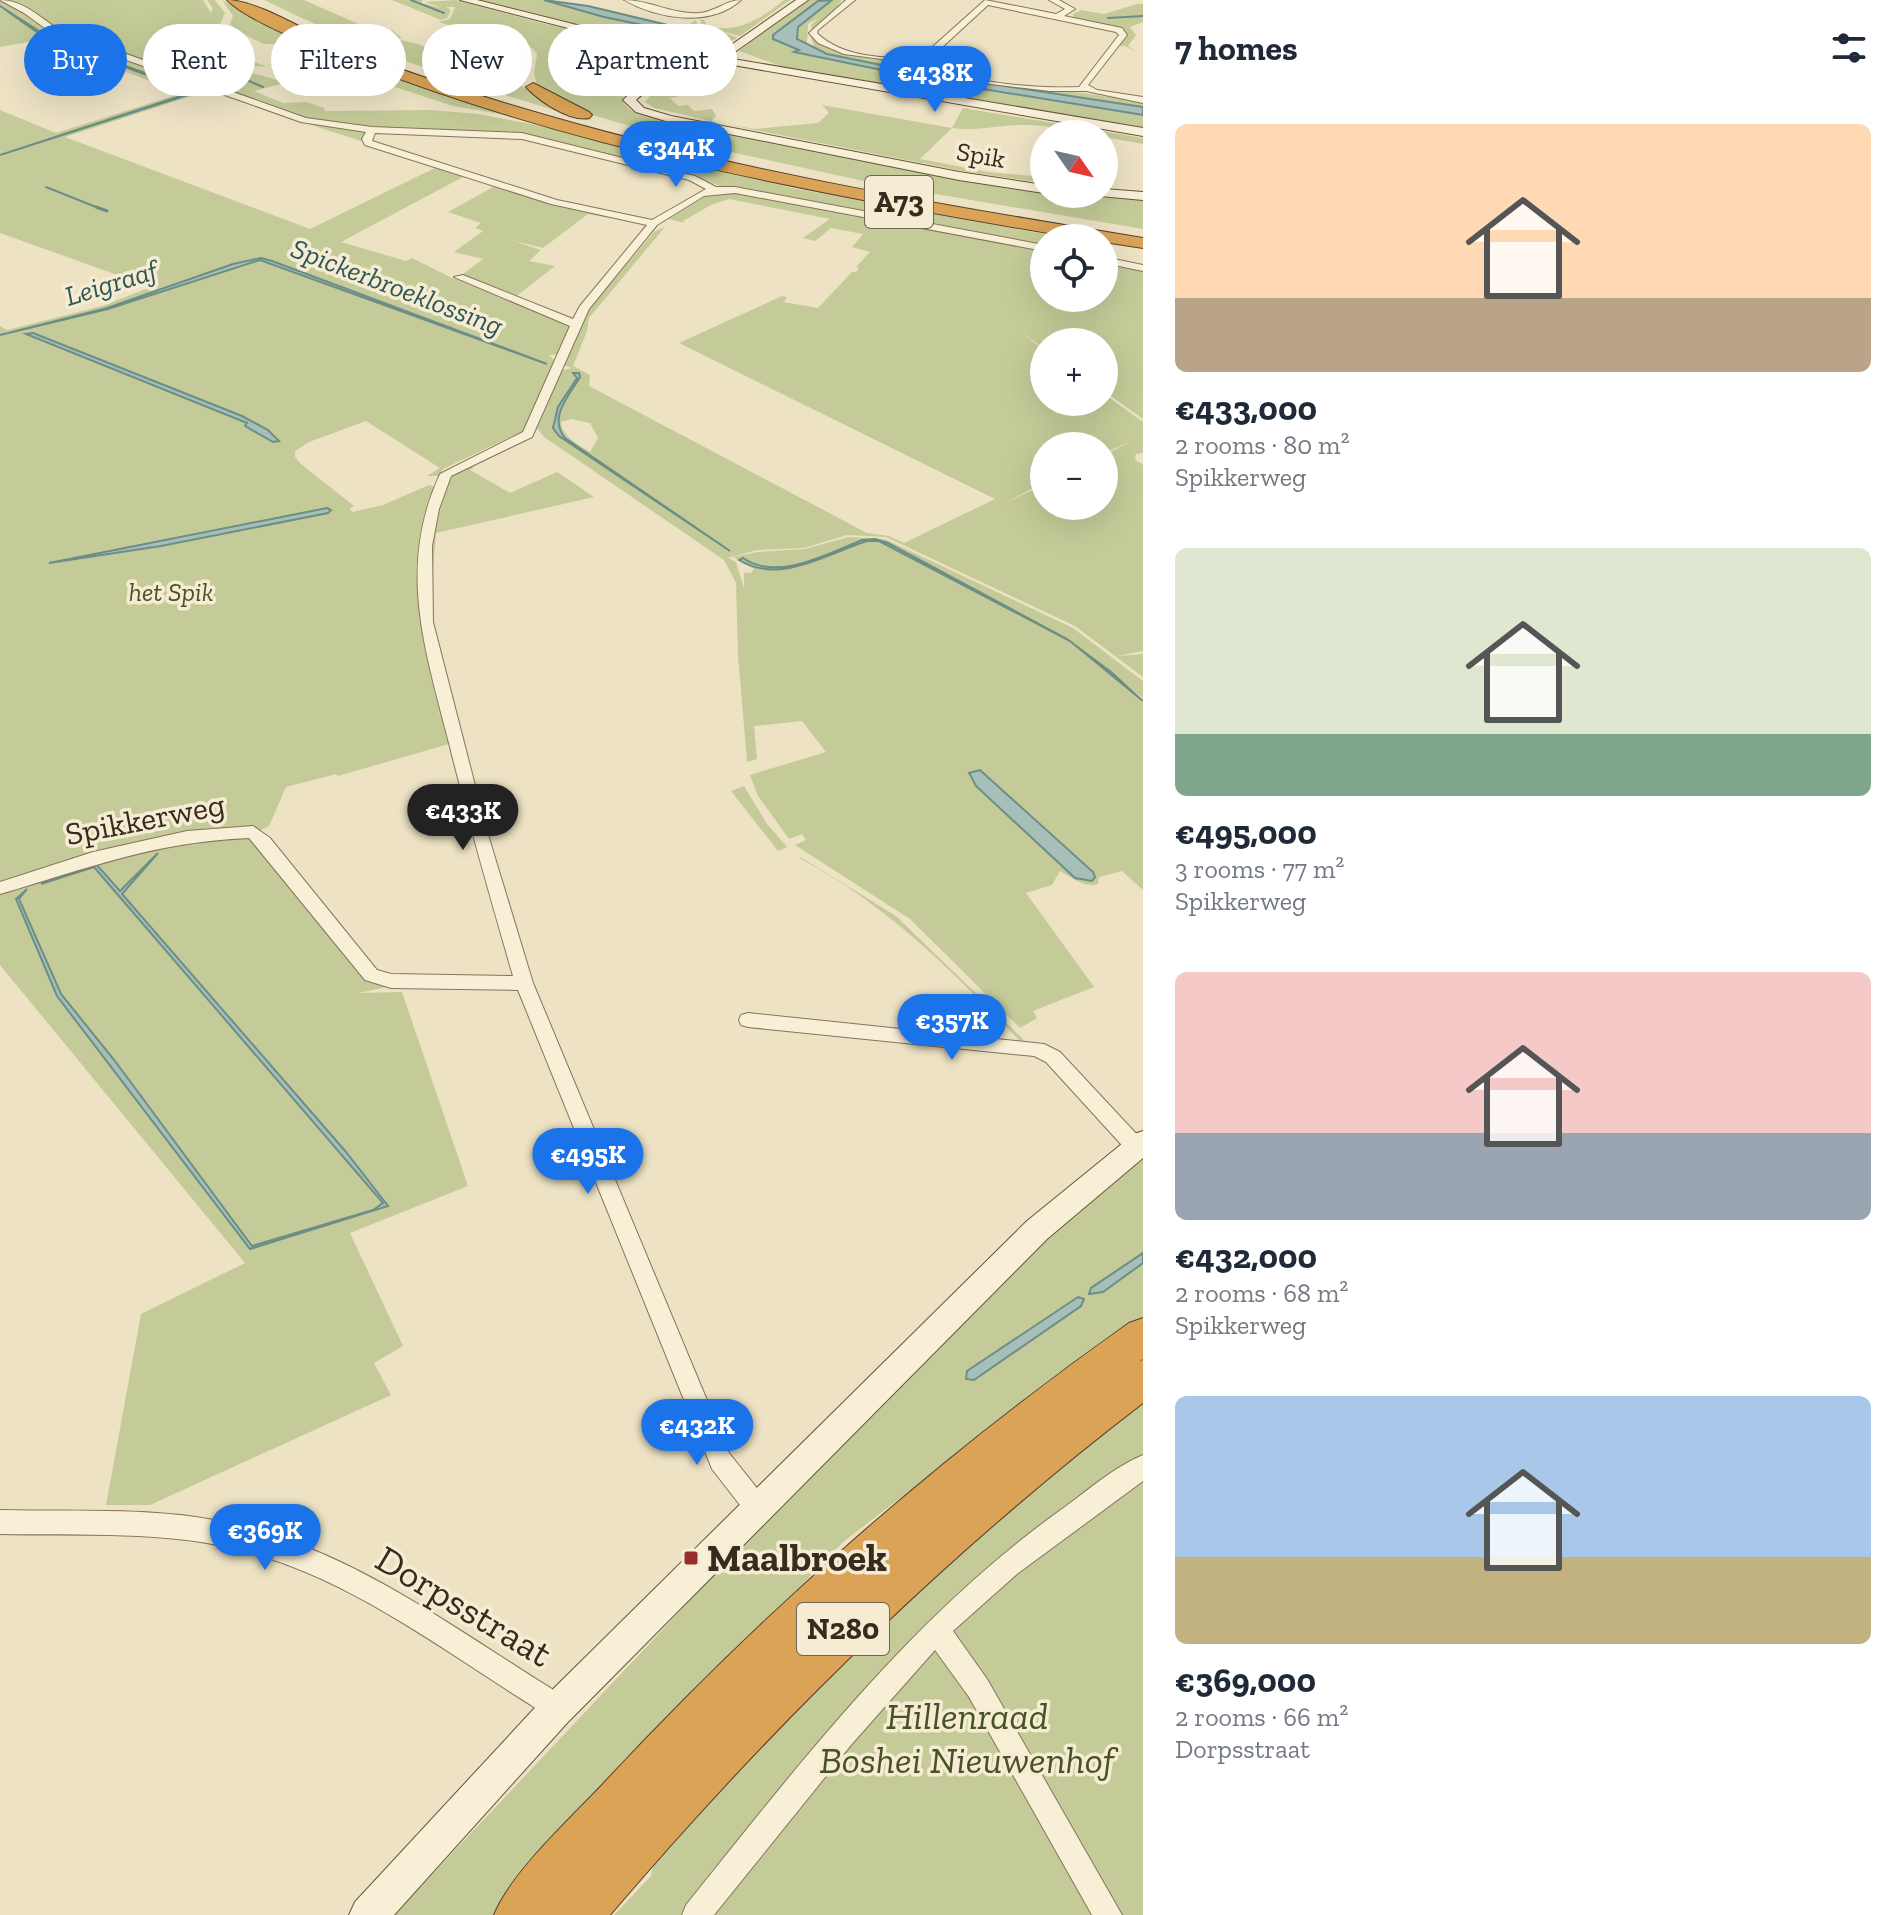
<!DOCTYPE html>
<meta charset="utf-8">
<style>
:root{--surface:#fff;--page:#f2f2f3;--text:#1f2937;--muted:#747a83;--accent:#1a73e8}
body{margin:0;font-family:"Zilla Slab",serif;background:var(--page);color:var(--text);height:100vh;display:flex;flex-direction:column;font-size:30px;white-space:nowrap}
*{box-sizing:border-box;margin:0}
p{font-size:26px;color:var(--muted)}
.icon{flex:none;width:44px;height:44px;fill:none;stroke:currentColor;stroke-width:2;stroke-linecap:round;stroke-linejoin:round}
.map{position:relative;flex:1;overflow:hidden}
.drawer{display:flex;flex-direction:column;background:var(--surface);width:760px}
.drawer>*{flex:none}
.top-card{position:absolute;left:24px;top:24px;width:760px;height:72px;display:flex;gap:16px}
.needle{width:52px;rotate:124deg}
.tools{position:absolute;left:1030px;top:120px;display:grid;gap:16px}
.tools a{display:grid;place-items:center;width:88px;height:88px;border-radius:50%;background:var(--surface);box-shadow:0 8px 32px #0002;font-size:40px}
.price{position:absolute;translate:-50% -68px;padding:0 18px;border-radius:28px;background:var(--accent);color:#fff;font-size:26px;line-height:52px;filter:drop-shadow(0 2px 4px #0008)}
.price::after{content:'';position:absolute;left:50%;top:48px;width:24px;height:18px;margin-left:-12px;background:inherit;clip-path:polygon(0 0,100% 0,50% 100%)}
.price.active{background:#222;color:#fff}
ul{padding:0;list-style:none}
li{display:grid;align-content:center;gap:16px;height:424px;padding:0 32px}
li span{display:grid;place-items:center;height:248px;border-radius:12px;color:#555}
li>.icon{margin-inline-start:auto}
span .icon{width:144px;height:144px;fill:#fffc;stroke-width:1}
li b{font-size:34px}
h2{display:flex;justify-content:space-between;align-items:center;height:96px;padding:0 32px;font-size:34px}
.pill{padding:0 28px;border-radius:36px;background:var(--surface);box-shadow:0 8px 32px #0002;font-size:28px;line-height:72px}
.pill.active{background:var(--accent);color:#fff}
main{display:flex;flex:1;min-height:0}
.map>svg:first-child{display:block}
.green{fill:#c4cb98;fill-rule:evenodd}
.water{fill:#a6c0b9;stroke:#6d8e86;stroke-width:2}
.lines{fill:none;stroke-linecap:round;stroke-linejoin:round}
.stream-far1{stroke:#6d8e86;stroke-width:2}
.stream{stroke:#6d8e86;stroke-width:3}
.street-casing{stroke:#87735b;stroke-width:2}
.secondary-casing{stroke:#69543e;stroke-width:2}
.highway-casing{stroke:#55412f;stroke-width:2}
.street{fill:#f8efd7;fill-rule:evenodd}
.secondary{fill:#f8efd7;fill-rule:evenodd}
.highway{fill:#daa356;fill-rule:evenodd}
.poi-dot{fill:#952e2c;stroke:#f5ecd3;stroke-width:3}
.labels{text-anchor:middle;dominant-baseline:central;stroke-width:7;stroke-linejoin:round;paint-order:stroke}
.far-street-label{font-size:26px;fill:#372b1e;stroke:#f5ecd3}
.far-park-label{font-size:26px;font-style:italic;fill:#475325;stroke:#f5ecd3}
.far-water-label{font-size:28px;font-style:italic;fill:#2e5755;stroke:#f5ecd3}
.shield{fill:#f5ecd3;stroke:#706554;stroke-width:2}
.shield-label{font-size:30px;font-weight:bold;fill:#372b1e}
.street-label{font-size:32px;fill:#372b1e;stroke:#f5ecd3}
.near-poi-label{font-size:38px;font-weight:bold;fill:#372b1e;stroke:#f5ecd3;text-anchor:start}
.near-street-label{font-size:38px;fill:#372b1e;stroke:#f5ecd3}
.near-park-label{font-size:38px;font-style:italic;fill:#475325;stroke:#f5ecd3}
</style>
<main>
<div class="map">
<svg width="1143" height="1915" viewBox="0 0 1143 1915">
<rect width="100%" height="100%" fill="#ede2c4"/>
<g class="green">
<polygon points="0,0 28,15 45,29 169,75 169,81 187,82 287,117 362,130 367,134 365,139 410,157 207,91 65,137 310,229 437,167 478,178 463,177 341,242 406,261 412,258 452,278 571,325 560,354 549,355 555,361 523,431 443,469 439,476 427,476 440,468 366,421 309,442 295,451 295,457 301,464 354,506 349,509 353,512 383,505 429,485 436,487 421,548 418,603 441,711 438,714 441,713 449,744 338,776 336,774 286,787 269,826 261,830 302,899 352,965 364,976 399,984 359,993 402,992 468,1186 350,1233 403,1346 374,1363 391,1395 150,1505 106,1505 141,1314 245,1263 0,965 0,326 7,330 102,306 151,287 0,233 0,110 56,133 182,93 40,40 0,47 0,8 49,39 167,83 137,68 50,38 0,6"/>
<path d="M8,0H203L211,13L213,9L207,0H215L225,13L209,49L210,55C231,72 261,73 285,83L254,91L283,103L306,102L324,108L325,111L430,110L478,114L536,125L792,188L1066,238H1044V246L735,187L720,186L691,175L505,132L369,127L303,118L215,88L220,86L187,74L180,76L57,31Z"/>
<polygon points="222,0 272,25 523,118 453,106 334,67 339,66 285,44 264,44 237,31 230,24 233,16"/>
<path d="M264,0H304L365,27L393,31L402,38L396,39L418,44L492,72L594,121C480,90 370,52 264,0Z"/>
<path d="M392,0H423L421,3L442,8L425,2L456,0L546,24L689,56V61L696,65L686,67L660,62L574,60L572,80H648L623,94V102L629,109L653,118L1044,194L1143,200V229L882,185L680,141L576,110L537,86L534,73L537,54C521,29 465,32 439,22L450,19L455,7H446L451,10L447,18L441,20Z"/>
<path d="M479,0H544L604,17L710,39L716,38L684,28L696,20L698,28L704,31L700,19L704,20L708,27C738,33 762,18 784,0H790L740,36L721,31L737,38L718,49L704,50L605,32Z"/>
<polygon points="807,0 820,0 772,37 800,51 795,51 797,53 954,85 1143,115 1143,128 781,66 739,51"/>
<path d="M832,0H842L838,5L841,6L811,30V25L818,18L808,24L807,45L814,46L810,35C835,62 881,56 915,65C923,67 930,71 938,73C1009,88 1074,90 1143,102V107L926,74L821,53L797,38L798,27Z"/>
<polygon points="1137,4 1143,4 1143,22 1130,27 1136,35 1128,46 1136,52 1125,46 1117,46 1122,29 1074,18 1073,14 1081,10 1104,14"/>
<polygon points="227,31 248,41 241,46 239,56 267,67 239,65 218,54 217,50"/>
<path d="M446,31C471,32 514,32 531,54L526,80L504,74L479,43Z"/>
<polygon points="685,85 689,94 670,98 678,106 688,105 694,111 712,109 716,116 711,121 654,108 645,102 654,91 668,92"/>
<path d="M822,105L952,128L963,108L1143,138V144L1104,137V134C1078,134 1054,125 1028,125C1002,124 978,132 952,128L920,159L988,172L1044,177V183L968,172L719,123L755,129L818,123L829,113Z"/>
<polygon points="492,184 610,217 610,218 588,214 543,248 511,240 541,250 529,261 555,266 514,298 459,277 483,259 454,252 483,231 475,228 481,223 448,212 493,187"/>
<path d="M739,192L1044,250V298H1104V262L1143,270V419L1104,391V342H1044V348L1020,332L1044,350V402H1104V394L1143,422V453L1136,454L1135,460L1143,464V651L1117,656L1143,654V677L1075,626L886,537L847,535L804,548L757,550L728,558L736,562L744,588V573H751L754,569L733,557L758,552L805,549L848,537L885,539L1073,628L1143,681V698L1077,646L1143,701V890L1122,871L1099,877L1098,884C1083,888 1073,878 1060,871L1052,885L1026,893L1094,987L1033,1011L1037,1018L1020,1028L910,919L795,845L806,840L802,834L789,839L758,796L750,775L826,752L802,721L754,726L757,759L747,762L738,655L736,583L724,560L544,437L537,428L560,371L572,368L562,365L588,310L655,231L665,227L589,318L587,331L573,366L590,375L589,386L867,533L889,536L904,543L995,499L679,343L782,296L787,297L784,302L818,308L852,272H856L859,268L856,267L870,252L852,247L863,234L831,228L815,241L803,238L830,219L729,199L711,205L683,221L685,223L669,219L711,193ZM571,419L590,423L598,438L590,452C578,444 563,438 561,422ZM1132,441L1104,455V506H1044V485L1007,502L1044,482V446H1104V453ZM862,540L875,539L888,543L1030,619L879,541H867C826,554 780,585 739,559L743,558C780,581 824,553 862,540ZM983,772L1093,872L1092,881L1075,878L969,777Z"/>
<polygon points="469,466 474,467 470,470 510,493 557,472 594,497 436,533 431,599 433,619 461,740 429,615 432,532 447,482 451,476"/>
<polygon points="744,786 767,824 787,847 778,851 731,791"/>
<path d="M799,858H802L896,916L1023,1039L1022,1045L973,1040L967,1035H975L978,1040L1016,1043L1019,1040C952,971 885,903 799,858Z"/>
<path d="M1143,1159V1253L1089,1290L1143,1263V1318L1079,1361L843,1542L548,1848L495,1915H394L748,1539L1056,1227ZM1078,1297L1081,1306L974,1380L967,1379V1371Z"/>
<polygon points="1143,1397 1143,1915 614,1915 651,1876 663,1813 1012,1427"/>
</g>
<g class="water">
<polygon points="544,0 588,6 718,37 710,39 604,17"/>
<polygon points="832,0 798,27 797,39 827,54 926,74 1143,107 1143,115 940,82 794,52 799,50 773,39 773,35 818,1"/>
<polygon points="0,6 50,38 197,92 0,155 193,92 44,37"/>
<polygon points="261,258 272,261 547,364 260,260 108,309 0,335 107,308 233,264"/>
<polygon points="33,333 242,416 268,430 279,441 273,442 245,426 247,423 26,334"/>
<path d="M573,373H579L580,377C569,396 548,417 565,438L730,551L559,436L553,428L558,407L577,378Z"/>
<polygon points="327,508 331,510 328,513 161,546 49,563"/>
<path d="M862,540L875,539L888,543L1067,639L1111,672L1143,701L1070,641L879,541H867C826,554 780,585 739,560L743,558C777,582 827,554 862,540Z"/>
<polygon points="980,770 1093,872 1095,877 1092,881 1075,878 976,786 969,773"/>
<polygon points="158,853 122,894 346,1152 388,1206 250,1249 57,996 16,899 27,889 19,899 61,994 115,1061 252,1246 373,1210 383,1203 94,867 41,884 77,867 96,864 120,891"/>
<polygon points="1143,1253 1143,1263 1103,1292 1089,1294 1091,1288"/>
<polygon points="1078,1297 1084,1299 1081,1306 974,1380 966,1379 967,1371"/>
</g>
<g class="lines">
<g class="stream-far1">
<polyline points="411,0 444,13"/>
<polyline points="1108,18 1143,16"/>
<polyline points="249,81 263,87"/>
<polyline points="46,187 101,209"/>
</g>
<polyline class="stream" points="96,207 107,211"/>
<g class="street-casing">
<g id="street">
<path d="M0,0C23,0 41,18 59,30L306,118L372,127L522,133L695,176L716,187H735L1044,245V251L735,193L704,196L657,225L589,309L532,437L451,476L439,509L432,546L433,622L486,828L533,983L729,1453L768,1502L771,1510L768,1518L759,1522L750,1518L712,1469L518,990L391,988L365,980L249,838C154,842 89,868 0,894V882L93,852L187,831L253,826L270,838L377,970L391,974L513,976C491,900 469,824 450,747C426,652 396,569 440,474L523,432L570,326L454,277L463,275L573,319L580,306L647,225L551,204L365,145L362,139L366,132L301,122L53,34L24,13ZM375,133L522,139L689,180L706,189L652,220L557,200L372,141Z"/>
<path d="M624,0C650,0 673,15 699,13C715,12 726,0 741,0C710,28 658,19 624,0Z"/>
<path d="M846,0H855L818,30L817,33C842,58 886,58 919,59L985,0L1056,14L1065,9L1049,0H1059L1075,9L1064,16L1122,28L1127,35L1088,85L1097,90L1143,97V103L1086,91H1050L973,82L929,70L919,64L844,54L818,43L809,33ZM988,5L1116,32L1119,35L1079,87C1037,89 963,83 926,62Z"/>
<polygon points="1104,257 1143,265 1143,271 1104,263"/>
<polygon points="748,1013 1044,1044 1060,1052 1143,1141 1143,1153 1136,1155 1129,1153 1046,1062 1034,1056 748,1027 741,1025 739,1020 741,1015"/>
<path d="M1143,1455V1481L1017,1574L953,1631L987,1679L1122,1915H1092L969,1697L935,1650L851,1745L714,1915H682L686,1905C801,1762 911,1617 1062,1509C1087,1491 1114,1467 1143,1455Z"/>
<path d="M0,1510C80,1512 164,1506 242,1526C356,1554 454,1628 552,1689L564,1702L568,1711L564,1720L555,1724L546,1720L534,1707C441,1649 351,1579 244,1551C166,1530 80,1536 0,1534Z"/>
</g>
</g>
<g class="secondary-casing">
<g id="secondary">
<path d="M460,0H477L653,44L703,53L715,50L720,53L708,59H733L1143,128V136L733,65C702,69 659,77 636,100L644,108L671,116L959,172L1044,185V193L959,180L669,122L636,112L623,100L637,86L699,63L698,58L653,50Z"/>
<polygon points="796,0 808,0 729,56 721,56 721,52"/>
<polygon points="1104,189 1143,192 1143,200 1100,196 1104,194"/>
<polygon points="1143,1131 1143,1158 1047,1239 567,1723 394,1915 349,1915 355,1902 543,1699 1027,1221 1134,1134"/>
</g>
</g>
<g class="highway-casing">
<g id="highway">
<path d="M227,0C258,0 312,35 344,48C402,71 461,90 521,108C725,169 934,204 1143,238V248L1104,242V238L1065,236C825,195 580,151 352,61C319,48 252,24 227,0Z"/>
<path d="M533,83L589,112L592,115L589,118C570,122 539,101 526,87Z"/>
<path d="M1143,1318V1359L1140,1361L1143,1360V1403C946,1554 771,1726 610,1915H494C511,1873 569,1820 602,1785C764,1611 934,1461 1129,1323Z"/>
</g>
</g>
<use href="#street" class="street"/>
<use href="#secondary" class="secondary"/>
<use href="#highway" class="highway"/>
</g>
<rect class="poi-dot" x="683" y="1550" width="16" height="16" rx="4"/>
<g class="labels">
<g class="far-street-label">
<text transform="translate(981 155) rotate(10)">Spik</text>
</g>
<g class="far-park-label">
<text x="171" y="592">het Spik</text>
</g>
<g class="far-water-label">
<text transform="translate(111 283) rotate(-17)">Leigraaf</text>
<text transform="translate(397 287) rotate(21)">Spickerbroeklossing</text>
</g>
<g class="shield">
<rect x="865" y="176" width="68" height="52" rx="6"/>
<rect x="797" y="1603" width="92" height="52" rx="6"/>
</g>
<g class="shield-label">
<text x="899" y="202">A73</text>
<text x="843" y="1629">N280</text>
</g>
<g class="street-label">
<text transform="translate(145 819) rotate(-11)">Spikkerweg</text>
</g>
<g class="near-poi-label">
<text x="707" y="1558">Maalbroek</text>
</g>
<g class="near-street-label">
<text transform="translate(464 1606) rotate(31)">Dorpsstraat</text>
</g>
<g class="near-park-label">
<text x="967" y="1716">Hillenraad<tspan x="967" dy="44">Boshei Nieuwenhof</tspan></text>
</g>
</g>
</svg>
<div class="tools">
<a><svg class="needle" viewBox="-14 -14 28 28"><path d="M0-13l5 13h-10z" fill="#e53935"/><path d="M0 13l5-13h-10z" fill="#747a83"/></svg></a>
<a><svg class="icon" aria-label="locate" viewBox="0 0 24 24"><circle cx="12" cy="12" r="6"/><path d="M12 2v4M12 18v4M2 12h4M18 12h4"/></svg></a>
<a>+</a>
<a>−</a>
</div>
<b class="price" style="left:935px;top:114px">€438K</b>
<b class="price" style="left:676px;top:189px">€344K</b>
<b class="price active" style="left:463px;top:852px">€433K</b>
<b class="price" style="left:952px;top:1062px">€357K</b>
<b class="price" style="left:588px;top:1196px">€495K</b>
<b class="price" style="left:697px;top:1467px">€432K</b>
<b class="price" style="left:265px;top:1572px">€369K</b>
<div class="top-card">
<a class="pill active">Buy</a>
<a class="pill">Rent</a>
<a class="pill">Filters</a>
<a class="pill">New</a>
<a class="pill">Apartment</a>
</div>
</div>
<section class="drawer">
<h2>7 homes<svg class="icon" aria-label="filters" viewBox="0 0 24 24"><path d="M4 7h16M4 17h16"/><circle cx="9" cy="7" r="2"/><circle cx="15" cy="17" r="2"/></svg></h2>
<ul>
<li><span style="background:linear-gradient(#ffd9b3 70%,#b9a48a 0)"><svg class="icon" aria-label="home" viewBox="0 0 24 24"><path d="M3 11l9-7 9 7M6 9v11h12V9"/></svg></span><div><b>€433,000</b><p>2 rooms · 80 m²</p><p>Spikkerweg</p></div></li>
<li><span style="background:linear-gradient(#dfe7d0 75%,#7fa58c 0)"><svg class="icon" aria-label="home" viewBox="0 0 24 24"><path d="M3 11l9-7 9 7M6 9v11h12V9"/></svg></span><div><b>€495,000</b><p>3 rooms · 77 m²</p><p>Spikkerweg</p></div></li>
<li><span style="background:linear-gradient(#f6c9c9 65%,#9aa5b1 0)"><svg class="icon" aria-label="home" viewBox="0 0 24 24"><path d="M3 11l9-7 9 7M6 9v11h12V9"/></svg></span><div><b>€432,000</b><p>2 rooms · 68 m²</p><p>Spikkerweg</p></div></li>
<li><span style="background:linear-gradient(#a9c7e8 65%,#c2b280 0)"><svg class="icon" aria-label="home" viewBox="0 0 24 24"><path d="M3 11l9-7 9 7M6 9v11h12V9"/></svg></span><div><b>€369,000</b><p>2 rooms · 66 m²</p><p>Dorpsstraat</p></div></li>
</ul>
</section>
</main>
